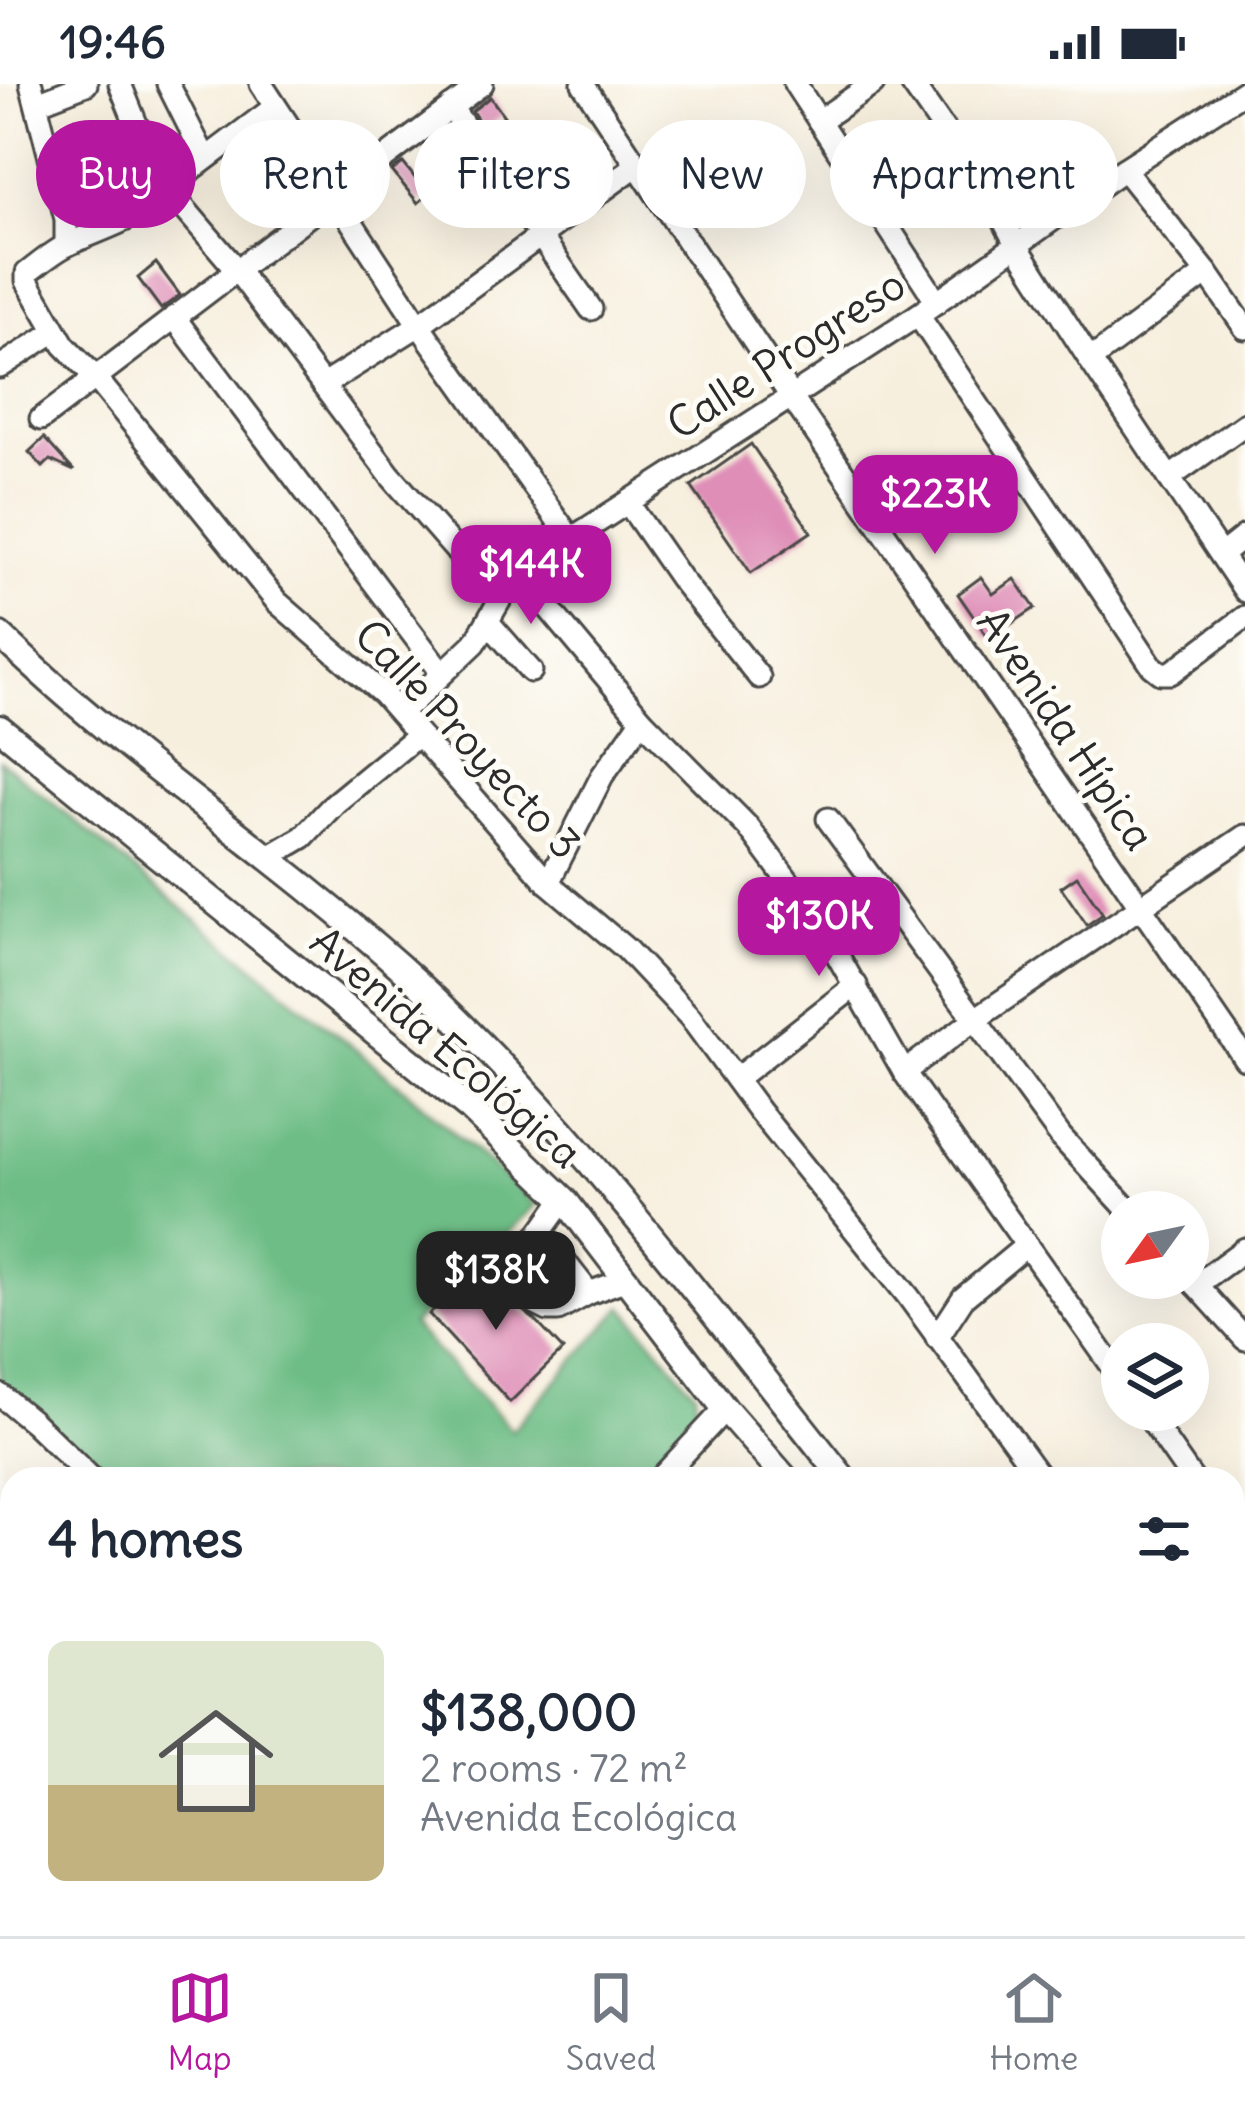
<!DOCTYPE html>
<meta charset="utf-8">
<style>
:root{--surface:#fff;--page:#f6f6f7;--text:#1f2937;--muted:#747a83;--line:#e0e1e3;--accent:#b5179e}
body{margin:0;font-family:Delius,sans-serif;background:var(--page);color:var(--text);height:100vh;display:flex;flex-direction:column;font-size:45px;white-space:nowrap}
*{box-sizing:border-box;margin:0}
p{font-size:39px;color:var(--muted)}
.icon{flex:none;width:66px;height:66px;fill:none;stroke:currentColor;stroke-width:2;stroke-linecap:round;stroke-linejoin:round}
.map{position:relative;flex:1;overflow:hidden}
.side{position:absolute;left:0px;top:1383px;width:1245px;height:471px;display:flex;flex-direction:column;background:var(--surface);border-radius:36px 36px 0 0;box-shadow:0 12px 48px #0002}
.side>*{flex:none}
.banner{position:absolute;left:36px;top:36px;width:1173px;height:108px;display:flex;gap:24px}
.needle{width:78px;rotate:237deg}
.fabs{position:absolute;left:1101px;top:1107px;display:grid;gap:24px}
.fabs a{display:grid;place-items:center;width:108px;height:108px;border-radius:50%;background:var(--surface);box-shadow:0 12px 48px #0002;font-size:60px}
.price{position:absolute;translate:-50% -102px;padding:0 27px;border-radius:24px;background:var(--accent);color:#fff;font-size:39px;line-height:78px;filter:drop-shadow(0 3px 6px #0008)}
.price::after{content:'';position:absolute;left:50%;top:72px;width:36px;height:27px;margin-left:-18px;background:inherit;clip-path:polygon(0 0,100% 0,50% 100%)}
.price.active{background:#222;color:#fff}
ul{padding:0;list-style:none}
li{display:flex;align-items:center;gap:36px;height:300px;padding:0 48px}
li+li{border-top:3px solid var(--line)}
li span{display:grid;place-items:center;flex:none;width:336px;height:240px;border-radius:18px;color:#555}
li>.icon{margin-inline-start:auto}
span .icon{width:144px;height:144px;fill:#fffc;stroke-width:1}
li b{font-size:51px}
h2{display:flex;justify-content:space-between;align-items:center;height:144px;padding:0 48px;font-size:51px}
.pill{padding:0 42px;border-radius:54px;background:var(--surface);box-shadow:0 12px 48px #0002;font-size:42px;line-height:108px}
.pill.active{background:var(--accent);color:#fff}
.status{display:flex;justify-content:space-between;align-items:center;height:84px;padding:0 60px;background:var(--surface);direction:ltr}
.status svg{height:33px;fill:currentColor}
.dock{display:flex;justify-content:space-around;align-items:center;height:168px;border-top:3px solid var(--line);background:var(--surface);font-size:33px;color:var(--muted)}
.dock a{display:grid;justify-items:center;gap:6px}
.dock .active{color:var(--accent)}
.map>svg:first-child{display:block}
.forest{fill:#6ebd86;stroke:#4c7458;stroke-width:3}
.building{fill:#df8eb7}
.lines{fill:none;stroke-linecap:round;stroke-linejoin:round}
.minor-casing{stroke:#4a4846;stroke-width:27}
.major-casing{stroke:#4a4846;stroke-width:30}
.minor{stroke:#fff;stroke-width:21}
.major{stroke:#fff;stroke-width:24}
.labels{text-anchor:middle;dominant-baseline:central;stroke-width:10;stroke-linejoin:round;paint-order:stroke}
.street-label{font-size:42px;fill:#2b2b2b;stroke:#fdfcf7}
</style>
<div class="status"><b>19:46</b><svg viewBox="0 0 49 12"><path d="M0 12V9h3v3zM5 12V6h3v6zM10 12V3h3v9zM15 12V0h3v12zM26 1h20v11H26zM47 4h2v5h-2z"/></svg></div>
<div class="map">
<svg width="1245" height="1852" viewBox="0 0 1245 1852">
<rect width="100%" height="100%" fill="#fdfcf7"/>
<filter id="ink" filterUnits="userSpaceOnUse"><feTurbulence type="fractalNoise" baseFrequency=".00833" numOctaves="2"/><feDisplacementMap in="SourceGraphic" scale="24" xChannelSelector="R" yChannelSelector="G"/><feConvolveMatrix kernelMatrix="1 2 1 2 8 2 1 2 1" color-interpolation-filters="sRGB"/></filter>
<filter id="wash" filterUnits="userSpaceOnUse"><feTurbulence type="fractalNoise" baseFrequency=".004" numOctaves="4" result="noise"/><feDisplacementMap in="SourceGraphic" scale="48" xChannelSelector="R" yChannelSelector="G"/><feGaussianBlur stdDeviation="2.7" result="paint"/><feColorMatrix in="noise" values="0 0 0 0 0 0 0 0 0 0 0 0 0 0 0 0 0 1.4 0 .05"/><feComposite in="paint" operator="in"/></filter>
<g filter="url(#wash)">
<rect width="100%" height="100%" fill="#f7efde"/>
<polygon class="forest" points="0,676 409,1009 536,1121 412,1241 512,1346 623,1222 695,1308 698,1333 687,1352 646,1395 103,1395 8,1304 0,1305"/>
<g id="blocks">
<g class="building">
<polygon points="490,13 504,32 484,45 472,27"/>
<polygon points="403,79 428,110 418,119 392,87"/>
<polygon points="156,179 180,211 161,225 138,194"/>
<polygon points="44,354 74,387 50,376 43,383 29,368"/>
<polygon points="751,360 811,448 751,489 691,402"/>
<polygon points="981,493 993,510 1015,495 1035,524 989,555 958,510"/>
<polygon points="1077,792 1103,830 1087,841 1061,803"/>
<polygon points="483,1180 507,1206 513,1219 535,1236 563,1266 510,1318 429,1230"/>
<polygon points="12,1519 12,1564 0,1577 0,1533"/>
</g>
</g>
</g>
<g filter="url(#ink)">
<use href="#blocks" fill-opacity="0" stroke="#4a4846" stroke-width="3"/>
<g class="lines">
<g class="minor-casing">
<g id="minor">
<polyline points="31,0 66,135 66,161"/>
<polyline points="120,0 149,72 167,104 236,185 390,391 467,479 501,514"/>
<polyline points="168,0 205,74"/>
<polyline points="261,0 419,241 571,455"/>
<polyline points="583,0 792,314 1245,975"/>
<polyline points="795,0 937,218"/>
<polyline points="912,0 992,114 1017,162 1090,276 1245,507"/>
<polyline points="37,19 86,0"/>
<path d="M275,23L167,104C146,134 99,145 67,161C53,168 39,180 27,189V197L64,261L95,293L277,518L383,610L548,799L626,865L690,933L759,1027L908,1212L1041,1395"/>
<polyline points="451,23 591,225"/>
<polyline points="819,37 873,0"/>
<polyline points="1124,85 1207,189 1245,244"/>
<polyline points="918,231 1152,582 1161,589 1171,589 1245,533"/>
<polyline points="174,233 442,589"/>
<polyline points="1090,276 1207,189"/>
<polyline points="0,283 54,248"/>
<polyline points="325,300 419,241 637,81"/>
<polyline points="41,335 482,0"/>
<polyline points="1169,394 1245,340"/>
<polyline points="628,419 680,494 759,593"/>
<polyline points="1221,471 1245,452"/>
<polyline points="521,491 642,636 748,743 818,837 904,988 1122,1296"/>
<polyline points="488,538 531,587"/>
<polyline points="401,629 475,559 501,514 512,500 571,455 918,231 1124,85 1245,7"/>
<polyline points="828,735 1061,1053 1130,1128"/>
<polyline points="267,774 303,753 335,719 418,651"/>
<polyline points="548,799 602,692 642,636"/>
<polyline points="904,988 974,936 1245,752"/>
<polyline points="736,995 856,901"/>
<polyline points="564,1115 519,1178 517,1188 524,1208 536,1220 548,1226 558,1226 589,1209 627,1195"/>
<polyline points="542,1149 589,1209"/>
<polyline points="1188,1192 1245,1255"/>
<polyline points="1196,1201 1245,1165"/>
<polyline points="937,1254 963,1214 1027,1161"/>
<polyline points="0,1311 33,1338 92,1395"/>
<polyline points="1144,1326 1192,1395"/>
<polyline points="660,1395 725,1325"/>
<polyline points="1233,1453 1245,1470"/>
<polyline points="0,1470 12,1481"/>
<polyline points="0,1623 12,1611"/>
<polyline points="1233,1668 1245,1686"/>
<polyline points="138,1842 145,1852"/>
<polyline points="434,1842 441,1852"/>
<polyline points="595,1842 602,1852"/>
<polyline points="754,1842 758,1852"/>
<polyline points="309,1852 315,1842"/>
<polyline points="868,1852 885,1842"/>
</g>
</g>
<g class="major-casing">
<g id="major">
<path d="M0,551C124,671 270,767 398,881C569,1033 702,1218 844,1395"/>
<polyline points="0,644 470,1025 564,1115 725,1325 786,1395"/>
<polyline points="1086,1842 1092,1852"/>
<polyline points="1136,1842 1141,1852"/>
</g>
</g>
<use href="#minor" class="minor"/>
<use href="#major" class="major"/>
</g>
</g>
<g class="labels">
<g class="street-label">
<text transform="translate(786 270) rotate(-33)">Calle Progreso</text>
<text transform="translate(1066 645) rotate(56)">Avenida Hípica</text>
<text transform="translate(468 655) rotate(47)">Calle Proyecto 3</text>
<text transform="translate(446 963) rotate(41)">Avenida Ecológica</text>
</g>
</g>
</svg>
<div class="fabs">
<a><svg class="needle" viewBox="-14 -14 28 28"><path d="M0-13l5 13h-10z" fill="#e53935"/><path d="M0 13l5-13h-10z" fill="#747a83"/></svg></a>
<a><svg class="icon" aria-label="layers" viewBox="0 0 24 24"><path d="M12 4l9 5-9 5-9-5zM3 14l9 5 9-5"/></svg></a>
</div>
<b class="price" style="left:935px;top:473px">$223K</b>
<b class="price" style="left:531px;top:543px">$144K</b>
<b class="price" style="left:819px;top:895px">$130K</b>
<b class="price active" style="left:496px;top:1249px">$138K</b>
<div class="banner">
<a class="pill active">Buy</a>
<a class="pill">Rent</a>
<a class="pill">Filters</a>
<a class="pill">New</a>
<a class="pill">Apartment</a>
</div>
<section class="side">
<h2>4 homes<svg class="icon" aria-label="filters" viewBox="0 0 24 24"><path d="M4 7h16M4 17h16"/><circle cx="9" cy="7" r="2"/><circle cx="15" cy="17" r="2"/></svg></h2>
<ul>
<li><span style="background:linear-gradient(#dfe7d0 60%,#c2b280 0)"><svg class="icon" aria-label="home" viewBox="0 0 24 24"><path d="M3 11l9-7 9 7M6 9v11h12V9"/></svg></span><div><b>$138,000</b><p>2 rooms · 72 m²</p><p>Avenida Ecológica</p></div></li>
</ul>
</section>
</div>
<nav class="dock">
<a class="active"><svg class="icon" aria-label="map" viewBox="0 0 24 24"><path d="M3 6l6-2 6 2 6-2v14l-6 2-6-2-6 2zM9 4v14M15 6v14"/></svg>Map</a>
<a><svg class="icon" aria-label="saved" viewBox="0 0 24 24"><path d="M7 4h10v16l-5-4-5 4z"/></svg>Saved</a>
<a><svg class="icon" aria-label="home" viewBox="0 0 24 24"><path d="M3 11l9-7 9 7M6 9v11h12V9"/></svg>Home</a>
</nav>
